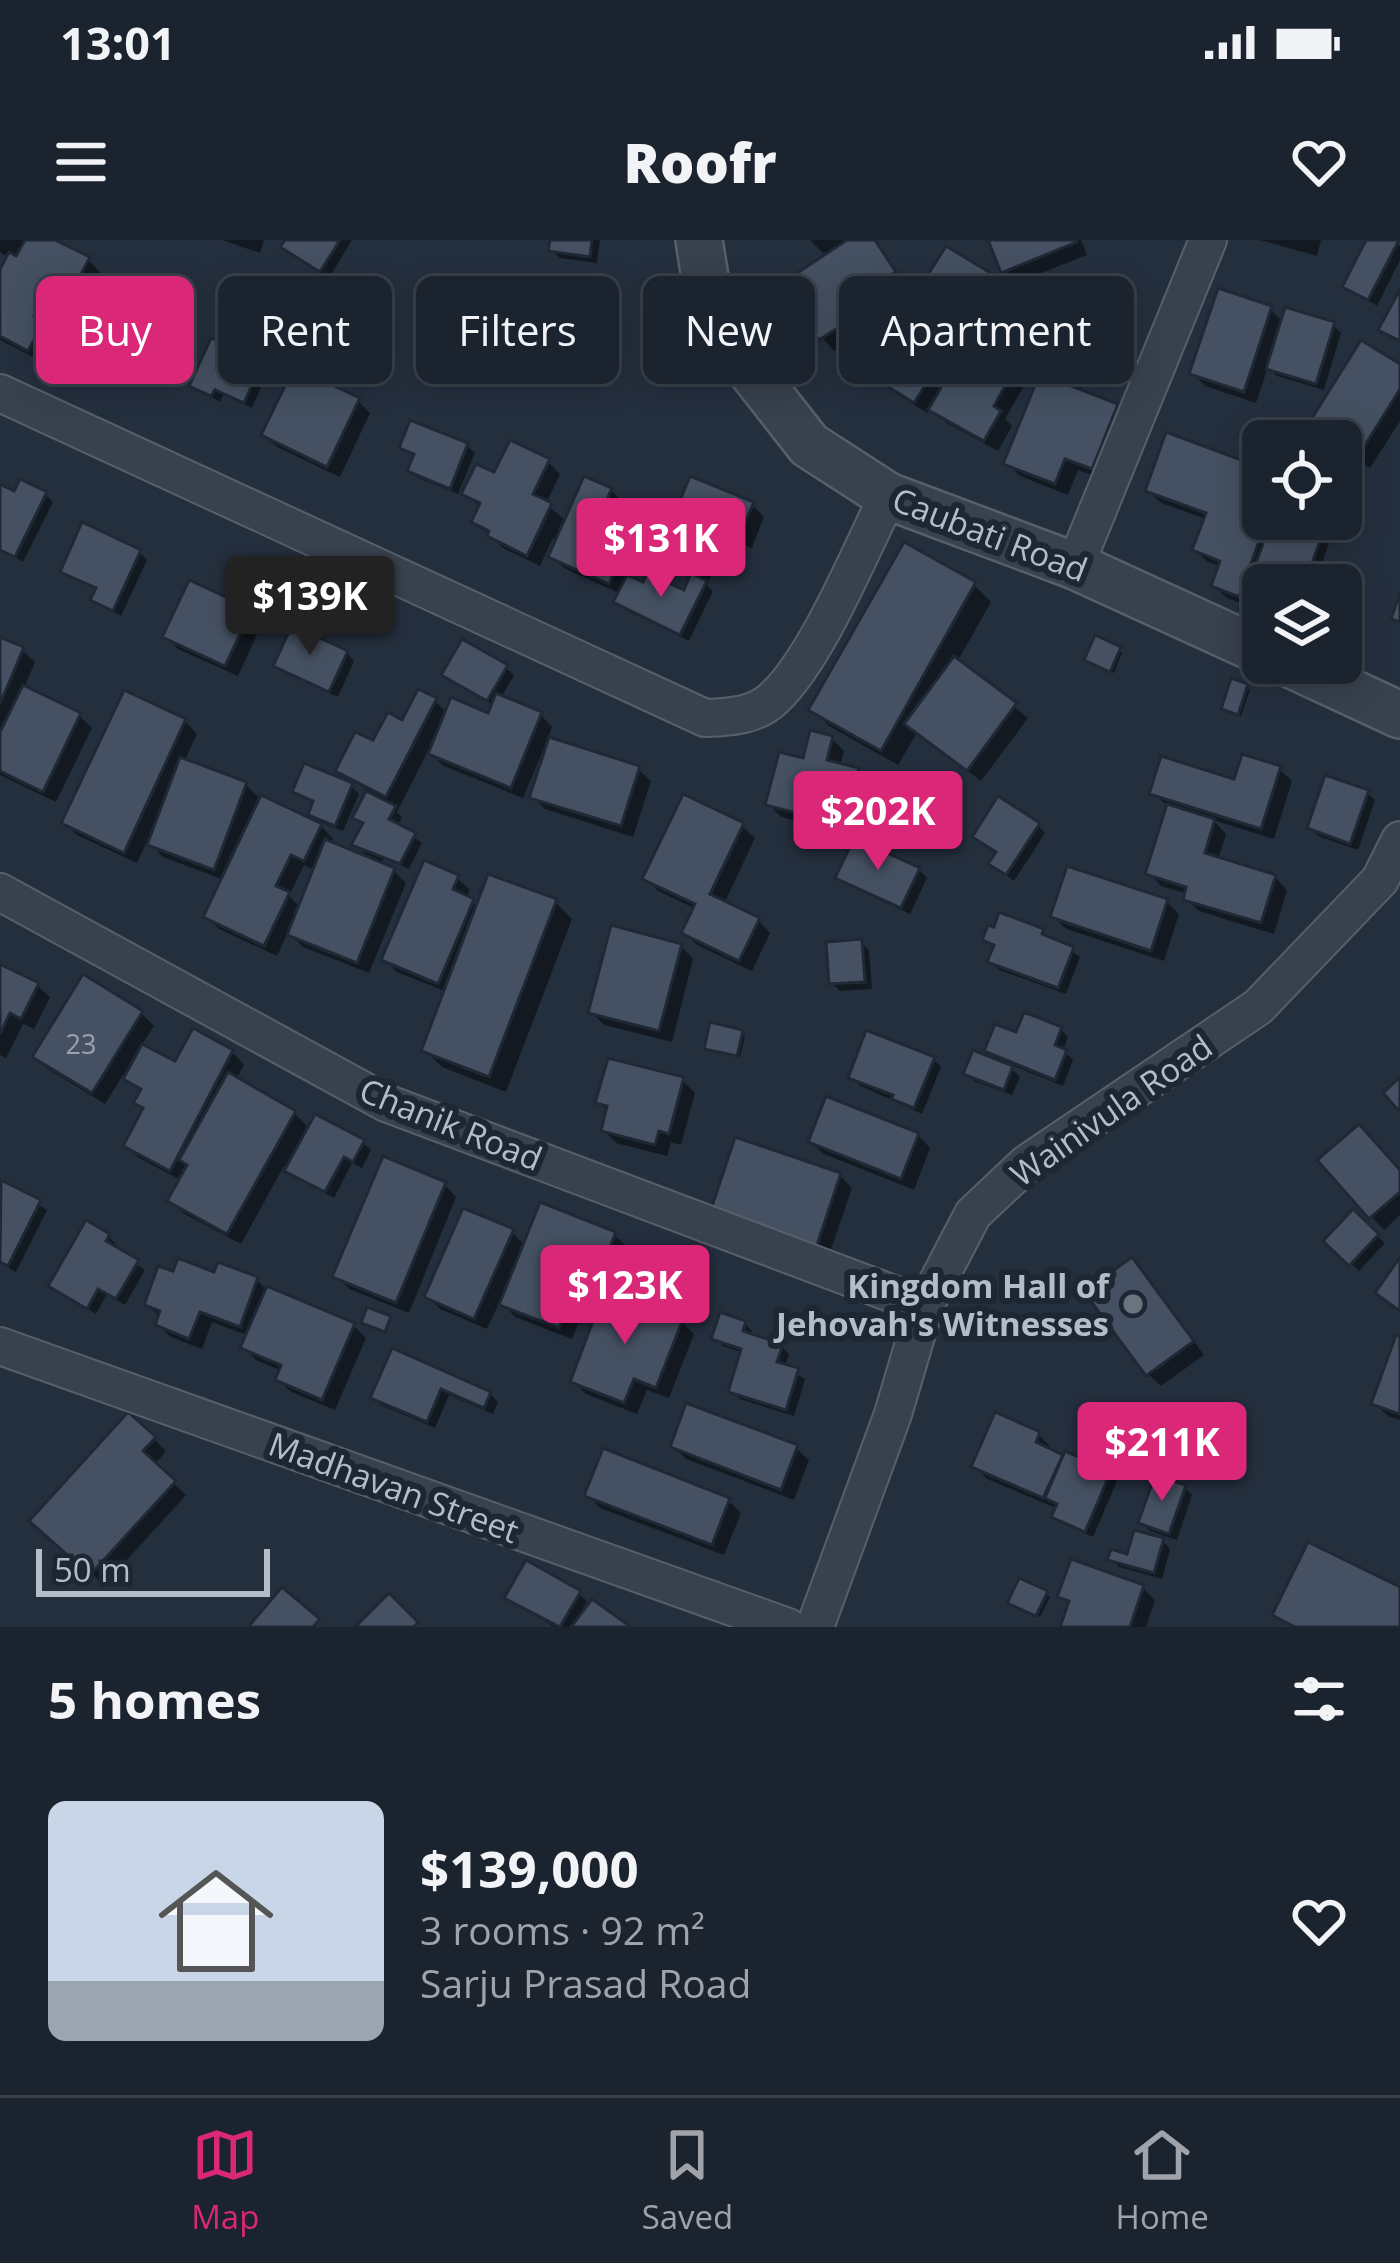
<!DOCTYPE html>
<meta charset="utf-8">
<style>
:root{--surface:#1b232e;--page:#282f3a;--text:#f1f3f6;--muted:#a0a4aa;--line:#39404a;--accent:#db2777}
body{margin:0;font-family:"Open Sans",sans-serif;background:var(--page);color:var(--text);height:100vh;display:flex;flex-direction:column;font-size:45px;white-space:nowrap}
*{box-sizing:border-box;margin:0}
p{font-size:39px;color:var(--muted)}
.icon{flex:none;width:66px;height:66px;fill:none;stroke:currentColor;stroke-width:2;stroke-linecap:round;stroke-linejoin:round}
.map{position:relative;height:1387px;overflow:hidden}
.details{display:flex;flex-direction:column;background:var(--surface);flex:1}
.details>*{flex:none}
.hud{position:absolute;left:36px;top:36px;width:1329px;height:108px;display:flex;gap:24px}
.buttons{position:absolute;left:1242px;top:180px;display:grid;gap:24px}
.buttons a{display:grid;place-items:center;width:120px;height:120px;border-radius:18px;background:var(--surface);box-shadow:0 6px 30px #0003,0 0 0 3px var(--line);font-size:60px}
.scale{position:absolute;left:36px;bottom:30px;width:234px;box-sizing:border-box;padding-left:12px;border:6px solid #b4bcc9;border-top:0;font-size:33px;line-height:42px;white-space:nowrap;color:#b4bcc9;-webkit-text-stroke:9px #1d2633;paint-order:stroke}
.price{position:absolute;translate:-50% -102px;padding:0 27px;border-radius:12px;background:var(--accent);color:#fff;font-size:39px;line-height:78px;filter:drop-shadow(0 3px 6px #0008)}
.price::after{content:'';position:absolute;left:50%;top:72px;width:36px;height:27px;margin-left:-18px;background:inherit;clip-path:polygon(0 0,100% 0,50% 100%)}
.price.selected{background:#222;color:#fff}
ul{padding:0;list-style:none}
li{display:flex;align-items:center;gap:36px;height:300px;padding:0 48px}
li span{display:grid;place-items:center;flex:none;width:336px;height:240px;border-radius:18px;color:#555}
li>.icon{margin-inline-start:auto}
span .icon{width:144px;height:144px;fill:#fffc;stroke-width:1}
li b{font-size:51px}
h2{display:flex;justify-content:space-between;align-items:center;height:144px;padding:0 48px;font-size:51px}
.tag{padding:0 42px;border-radius:18px;background:var(--surface);box-shadow:0 6px 30px #0003,0 0 0 3px var(--line);font-size:42px;line-height:108px}
.tag.selected{background:var(--accent);color:#fff}
.status{display:flex;justify-content:space-between;align-items:center;height:84px;padding:0 60px;background:var(--surface);direction:ltr}
.status svg{height:33px;fill:currentColor}
header{display:flex;justify-content:space-between;align-items:center;height:156px;padding:0 48px;background:var(--surface);font-size:54px;font-weight:800}
.tabs{display:flex;justify-content:space-around;align-items:center;height:168px;border-top:3px solid var(--line);background:var(--surface);font-size:33px;color:var(--muted)}
.tabs a{display:grid;justify-items:center;gap:6px}
.tabs .selected{color:var(--accent)}
.map>svg:first-child{display:block}
.shadow{fill:#0007;fill-rule:evenodd}
.building{fill:#455162;stroke:#1f2835;stroke-width:3}
.lines{fill:none;stroke-linecap:round;stroke-linejoin:round}
.minor-casing{stroke:#565f6c;stroke-width:40}
.tertiary-casing{stroke:#565f6c;stroke-width:50}
.minor{stroke:#38414e;stroke-width:36}
.tertiary{stroke:#38414e;stroke-width:45}
.worship-dot{fill:#6b7280;stroke:#1d2633;stroke-width:4.5}
.labels{text-anchor:middle;dominant-baseline:central;stroke-width:12;stroke-linejoin:round;paint-order:stroke}
.number-label{font-size:27px;fill:#98a1af}
.street-label{font-size:33px;fill:#b4bcc9;stroke:#1d2633}
.poi-label{font-size:33px;font-weight:bold;fill:#b4bcc9;stroke:#1d2633;text-anchor:end}
</style>
<div class="status"><b>13:01</b><svg viewBox="0 0 49 12"><path d="M0 12V9h3v3zM5 12V6h3v6zM10 12V3h3v9zM15 12V0h3v12zM26 1h20v11H26zM47 4h2v5h-2z"/></svg></div>
<header><svg class="icon" aria-label="menu" viewBox="0 0 24 24"><path d="M4 6h16M4 12h16M4 18h16"/></svg>Roofr<svg class="icon" aria-label="heart" viewBox="0 0 24 24"><path d="M12 20l-8-8c-3-5 5-10 8-4 3-6 11-1 8 4z"/></svg></header>
<div class="map">
<svg width="1400" height="1387" viewBox="0 0 1400 1387">
<rect width="100%" height="100%" fill="#242f3e"/>
<g class="shadow">
<polygon points="0,0 48,0 88,20 100,32 82,67 62,56 46,88 54,96 41,121 0,100 0,35 9,18 0,12"/>
<polygon points="222,0 264,0 260,13"/>
<polygon points="288,0 352,0 329,38 292,15 284,7"/>
<polygon points="553,0 600,0 597,23 560,18 552,10"/>
<polygon points="810,0 875,0 906,45 863,73 871,86 834,111 822,98 827,17"/>
<polygon points="991,0 1081,0 1087,15 1016,43 1004,31"/>
<polygon points="1260,0 1321,0 1317,16"/>
<polygon points="1369,0 1391,0 1400,6 1400,20 1377,66 1346,46"/>
<polygon points="992,37 1004,50 986,79 1006,91 1037,123 1005,179 1012,186 998,211 945,182 931,168 927,173 883,145 870,133"/>
<polygon points="598,65 618,94 615,108 578,101 570,93"/>
<polygon points="1270,69 1283,82 1333,85 1341,93 1324,150 1277,136 1268,127 1256,163 1205,146 1193,133"/>
<polygon points="274,92 282,100 252,168 223,155 220,162 193,146"/>
<polygon points="1400,128 1400,181 1370,228 1341,210 1341,201 1327,201 1310,186"/>
<polygon points="1071,131 1084,143 1080,152 1117,167 1129,180 1105,240 1078,230 1068,255 1020,236 1007,223"/>
<polygon points="358,161 370,173 340,237 277,207 264,195"/>
<polygon points="467,205 475,213 458,254 418,238 410,230 416,217 403,207"/>
<polygon points="548,222 560,234 546,264 567,282 611,250 623,263 613,285 631,293 643,306 629,339 685,354 693,337 673,328 660,316 752,265 764,277 752,308 737,302 734,310 723,305 707,345 713,351 689,401 625,370 617,362 621,354 564,328 552,316 558,301 553,298 540,326 503,308 474,281 481,268 465,254 495,236"/>
<polygon points="1263,231 1263,279 1338,279 1314,345 1263,345 1263,381 1251,376 1244,364 1227,358 1214,346 1221,327 1208,322 1195,310 1206,279 1161,263 1148,250"/>
<polygon points="0,248 16,255 45,254 53,262 23,322 1,307"/>
<polygon points="139,312 147,320 121,376 94,360 98,351 63,331"/>
<polygon points="974,345 991,362 957,422 1028,478 981,541 917,493 898,525 829,486 812,469"/>
<polygon points="250,371 262,384 238,436 178,409 166,396"/>
<polygon points="0,400 22,410 35,422 24,448 79,476 92,488 56,562 0,535"/>
<polygon points="1119,409 1122,413 1114,433 1090,423"/>
<polygon points="347,413 354,421 338,457 285,433 277,425"/>
<path d="M506,428L514,435L501,458L540,474L552,487L547,500L638,529L651,541L633,597L545,569L533,557L546,515L542,513L523,558L444,526L428,511L397,572L402,577L397,586L422,603L409,629L385,617L380,625L393,630L406,643L369,733L303,707L288,692L277,716L219,689L207,677L224,640L163,617L147,601L137,623L77,595L65,583L185,481L197,494L184,522L245,544L262,561L321,586L333,599L330,605L373,622L355,604L365,586L356,577L369,552L339,530L435,461L447,473L490,476L494,466L445,435ZM304,625L316,631L301,668L289,656Z"/>
<polygon points="1247,447 1250,450 1241,476 1227,471 1224,468"/>
<polygon points="831,498 844,511 840,526 857,531 870,544 856,596 781,577 768,564 805,522"/>
<polygon points="1279,529 1292,541 1274,599 1213,580 1226,594 1218,620 1275,637 1287,650 1274,694 1199,671 1186,659 1188,654 1161,646 1149,633 1169,567 1152,553 1236,543"/>
<polygon points="351,546 359,554 343,591 319,582 311,574 315,565 296,552"/>
<polygon points="1367,553 1375,560 1358,610 1318,596 1310,588"/>
<polygon points="1038,585 1045,593 1014,641 992,624 999,613"/>
<polygon points="742,586 755,598 724,664 758,680 770,693 752,731 697,705 684,693 696,669 658,651 645,638"/>
<polygon points="919,630 927,638 910,674 847,645 839,637"/>
<polygon points="457,638 470,650 466,658 479,667 555,662 572,679 506,852 442,827 425,810 447,752 397,732 385,719"/>
<polygon points="1167,662 1179,674 1164,721 1066,689 1053,676"/>
<polygon points="1042,692 1080,717 1066,754 999,730 991,722 995,709 986,700"/>
<polygon points="861,702 869,710 872,749 840,751 832,743"/>
<polygon points="681,706 693,719 672,802 604,785 592,772"/>
<polygon points="0,727 37,745 50,757 34,789 23,784 6,818 0,815"/>
<polygon points="141,773 154,786 141,806 177,825 232,812 244,825 236,840 294,873 310,889 363,903 371,910 362,928 352,923 334,958 296,938 284,926 241,1004 183,973 171,960 182,941 139,918 126,905 145,871 137,863 142,853 123,835 105,864 48,829 36,816"/>
<polygon points="1060,789 1068,797 1063,811 1073,820 1063,846 1006,823 1020,837 1012,855 974,841 967,833 1001,824 988,811 1018,796"/>
<polygon points="742,793 745,796 740,817 708,808"/>
<polygon points="933,819 941,827 922,874 859,845 851,837"/>
<polygon points="682,840 695,853 681,905 671,902 667,916 616,903 604,890 609,873 599,862"/>
<polygon points="918,895 930,908 914,950 824,914 811,902"/>
<polygon points="1321,921 1400,933 1400,975 1384,990"/>
<polygon points="839,935 852,948 827,1021 713,974"/>
<polygon points="3,944 47,970 16,1032 0,1023"/>
<polygon points="444,944 456,957 409,1073 349,1049 336,1036"/>
<polygon points="1353,973 1385,1003 1359,1031 1327,1001"/>
<polygon points="87,984 109,997 116,1004 113,1009 145,1030 125,1065 107,1054 96,1074 51,1045"/>
<polygon points="512,992 526,1006 614,995 627,1007 608,1054 681,1082 694,1094 669,1158 647,1150 637,1174 586,1154 573,1141 604,1060 589,1055 572,1099 515,1077 500,1061 487,1089 440,1069 428,1057"/>
<polygon points="1144,1033 1204,1115 1161,1146 1148,1134"/>
<polygon points="175,1035 257,1040 266,1049 353,1085 366,1098 335,1170 291,1152 278,1139 282,1131 256,1120 244,1108 249,1096 212,1082 202,1109 171,1097 158,1085 161,1078 147,1064"/>
<polygon points="744,1083 752,1091 751,1097 781,1106 789,1114 785,1127 805,1139 794,1176 740,1159 732,1151 743,1113 723,1106 715,1098"/>
<polygon points="1400,1099 1400,1180 1388,1176 1375,1164"/>
<polygon points="393,1112 490,1154 498,1162 493,1174 449,1155 435,1188 381,1165 373,1157"/>
<polygon points="1038,1194 1051,1207 1049,1212 1109,1233 1117,1241 1093,1297 1063,1284 1055,1276 1058,1269 987,1239 974,1226"/>
<polygon points="154,1199 166,1211 154,1225 186,1255 104,1345 45,1293"/>
<polygon points="673,1206 796,1208 809,1220 794,1260 686,1219"/>
<polygon points="1184,1247 1192,1255 1177,1300 1150,1291 1142,1283"/>
<polygon points="588,1255 728,1260 741,1273 724,1315 600,1268"/>
<polygon points="1163,1301 1170,1309 1162,1339 1119,1327 1111,1319 1129,1318"/>
<polygon points="1020,1342 1050,1357 1040,1377 1014,1365"/>
<polygon points="1143,1348 1155,1360 1146,1387 1063,1387 1070,1365 1061,1356"/>
<polygon points="579,1354 587,1361 580,1374 583,1376 593,1363 626,1387 554,1387 508,1358"/>
</g>
<g class="building">
<polygon points="25,0 55,0 90,17 69,57 49,46 34,76 44,81 28,111 0,96 0,29 9,12 16,16"/>
<polygon points="285,0 340,0 320,32 280,7"/>
<polygon points="550,0 592,0 590,17 548,11"/>
<polygon points="847,0 875,0 896,32 852,60 861,73 819,100 782,43"/>
<polygon points="988,0 1076,0 1077,2 1001,33"/>
<polygon points="1366,0 1399,0 1368,60 1342,47"/>
<polygon points="946,6 994,35 914,163 866,133"/>
<polygon points="1218,48 1272,66 1244,152 1189,134"/>
<polygon points="1400,49 1400,101 1378,90"/>
<polygon points="573,57 600,62 598,70 606,71 605,83 611,83 607,102 567,94"/>
<polygon points="1285,67 1335,82 1316,144 1266,129"/>
<polygon points="988,77 1008,88 1004,95 1026,108 994,166 1001,171 984,201 928,170 964,108 969,111"/>
<polygon points="253,80 276,90 244,163 215,150 211,156 189,146 211,98 240,111"/>
<polygon points="1361,100 1400,124 1400,149 1357,218 1341,208 1341,201 1330,201 1307,186"/>
<polygon points="1046,118 1073,128 1066,144 1118,164 1092,229 1065,219 1055,244 1003,224"/>
<polygon points="294,127 360,158 327,227 261,195"/>
<polygon points="410,180 468,203 450,249 407,231 414,214 399,208"/>
<polygon points="1166,192 1263,228 1263,279 1267,279 1239,357 1211,346 1220,321 1192,310 1206,273 1145,251"/>
<polygon points="510,200 550,219 533,254 552,263 527,316 487,296 489,291 471,282 480,263 461,254 476,224 494,232"/>
<polygon points="584,236 612,248 600,276 633,291 609,344 548,317"/>
<polygon points="690,236 754,262 739,297 724,291 721,300 710,295 696,332 657,317"/>
<polygon points="20,239 47,252 15,317 0,310 0,244 14,251"/>
<polygon points="1272,279 1328,279 1304,345 1263,345 1263,378 1239,369"/>
<polygon points="82,282 141,310 113,371 90,360 96,348 60,332"/>
<polygon points="904,302 976,342 881,511 808,470"/>
<polygon points="647,333 684,350 691,333 707,341 680,395 613,362 627,335 643,342"/>
<polygon points="189,340 252,369 225,426 162,397"/>
<polygon points="1400,353 1400,382 1391,379"/>
<polygon points="292,385 348,411 329,452 273,426"/>
<polygon points="1095,395 1121,407 1110,432 1084,420"/>
<polygon points="0,397 24,407 0,464"/>
<polygon points="462,399 508,425 487,461 441,435"/>
<polygon points="954,416 1017,463 967,531 904,484"/>
<polygon points="1231,438 1248,444 1238,475 1221,469"/>
<polygon points="23,445 81,473 43,552 0,531 0,492"/>
<polygon points="418,449 437,458 386,557 335,531 355,492 373,500 388,472 402,480"/>
<polygon points="124,450 186,479 124,613 61,583"/>
<polygon points="496,453 542,472 511,548 428,514 451,457 488,473"/>
<polygon points="810,490 833,496 827,520 859,528 844,585 765,565 779,512 803,518"/>
<polygon points="549,497 640,526 621,586 529,558"/>
<polygon points="1242,514 1281,526 1261,589 1149,554 1161,516 1234,539"/>
<polygon points="180,517 247,542 214,630 147,605"/>
<polygon points="304,523 353,543 335,586 308,575 313,561 292,552"/>
<polygon points="1325,535 1369,550 1350,604 1307,588"/>
<polygon points="366,551 396,566 389,579 416,593 400,624 351,605 363,583 352,578"/>
<polygon points="683,554 744,583 710,654 760,678 739,721 681,693 695,664 642,639"/>
<polygon points="261,555 322,584 304,621 291,615 276,646 290,652 264,706 203,677"/>
<polygon points="998,556 1040,583 1006,635 988,624 996,612 972,597"/>
<polygon points="1167,564 1215,579 1205,613 1276,635 1261,683 1183,660 1186,647 1145,634"/>
<polygon points="854,598 920,628 901,668 835,638"/>
<polygon points="325,599 395,628 357,723 287,695"/>
<polygon points="424,620 459,635 453,649 474,659 438,744 381,720"/>
<polygon points="1067,626 1168,659 1151,711 1050,677"/>
<polygon points="488,634 557,659 489,837 421,811"/>
<polygon points="999,672 1044,689 1042,694 1074,707 1058,748 987,722 994,705 982,700 988,685 994,687"/>
<polygon points="611,685 682,704 659,791 588,773"/>
<polygon points="862,699 865,742 829,744 826,702"/>
<polygon points="0,724 39,743 21,779 10,773 0,794"/>
<polygon points="83,734 143,771 92,853 32,817"/>
<polygon points="1024,772 1062,787 1055,805 1067,810 1055,840 984,811 995,784 1016,792"/>
<polygon points="710,782 743,790 737,816 704,809"/>
<polygon points="193,788 233,810 170,931 123,906 143,868 133,863 141,849 123,839 142,804 175,821"/>
<polygon points="866,790 935,817 914,868 891,859 893,855 848,838"/>
<polygon points="973,810 1013,826 1004,850 963,834"/>
<polygon points="608,818 684,837 669,894 659,891 655,905 601,891 607,866 595,863"/>
<polygon points="228,832 296,871 227,994 167,961 187,925 179,920"/>
<polygon points="1400,837 1400,872 1383,853"/>
<polygon points="826,856 919,893 901,939 808,902"/>
<polygon points="315,874 365,900 353,922 344,917 325,952 284,931"/>
<polygon points="1359,884 1400,930 1400,952 1369,979 1317,920"/>
<polygon points="735,897 841,933 815,1011 709,975"/>
<polygon points="383,916 446,942 396,1063 332,1037"/>
<polygon points="1,940 41,960 8,1026 0,1022"/>
<polygon points="540,962 616,992 593,1050 576,1044 559,1088 499,1065"/>
<polygon points="463,968 514,989 474,1079 424,1057"/>
<polygon points="1353,969 1379,994 1349,1026 1323,1001"/>
<polygon points="86,980 110,994 106,1001 139,1020 116,1059 98,1049 87,1069 48,1046"/>
<polygon points="1132,1017 1194,1101 1146,1136 1084,1052"/>
<polygon points="1400,1017 1400,1071 1375,1053"/>
<polygon points="178,1018 214,1032 218,1022 258,1037 240,1087 200,1072 189,1099 155,1085 160,1071 144,1065 158,1026 173,1031"/>
<polygon points="267,1046 355,1083 322,1160 275,1140 281,1125 240,1108"/>
<polygon points="605,1049 683,1079 656,1148 634,1139 624,1163 570,1142"/>
<polygon points="367,1067 391,1076 385,1092 361,1083"/>
<polygon points="720,1072 746,1081 743,1091 783,1104 777,1122 799,1128 786,1170 728,1152 741,1109 711,1099"/>
<polygon points="1396,1095 1400,1096 1400,1174 1371,1164"/>
<polygon points="392,1108 491,1152 484,1168 441,1149 427,1182 370,1158"/>
<polygon points="686,1163 798,1205 781,1250 670,1207"/>
<polygon points="128,1172 156,1197 143,1211 176,1241 90,1335 29,1281"/>
<polygon points="995,1172 1040,1192 1036,1202 1063,1215 1043,1258 971,1227"/>
<polygon points="603,1208 730,1258 712,1305 584,1256"/>
<polygon points="1065,1211 1111,1231 1085,1292 1051,1277 1057,1264 1045,1258"/>
<polygon points="1155,1235 1186,1245 1169,1294 1138,1283"/>
<polygon points="1134,1290 1164,1298 1154,1333 1107,1320 1111,1309 1127,1314"/>
<polygon points="1308,1302 1400,1347 1400,1387 1295,1387 1272,1375"/>
<polygon points="1071,1319 1144,1345 1130,1387 1060,1387 1069,1361 1057,1357"/>
<polygon points="526,1320 581,1351 560,1387 504,1358"/>
<polygon points="1019,1338 1048,1351 1036,1376 1007,1363"/>
<polygon points="282,1347 320,1379 313,1387 248,1387"/>
<polygon points="389,1353 418,1382 414,1387 355,1387"/>
<polygon points="592,1359 631,1387 571,1387"/>
</g>
<g class="lines">
<g class="minor-casing">
<g id="minor">
<path d="M0,153L705,478C730,477 756,476 774,458C817,418 860,312 888,256"/>
<polyline points="1075,326 1208,0"/>
<polyline points="0,652 386,863 925,1066"/>
<polyline points="0,1106 788,1387"/>
<polyline points="815,1387 893,1174 925,1066 973,974 1026,924 1258,767 1380,640 1400,600"/>
</g>
</g>
<g class="tertiary-casing">
<g id="tertiary">
<polyline points="699,0 712,81 809,205 888,256 1075,326 1263,412"/>
<polyline points="1288,423 1400,475"/>
</g>
</g>
<use href="#minor" class="minor"/>
<use href="#tertiary" class="tertiary"/>
</g>
<circle class="worship-dot" cx="1133" cy="1064" r="12"/>
<g class="labels">
<g class="number-label">
<text x="81" y="803">23</text>
</g>
<g class="street-label">
<text transform="translate(990 294) rotate(21)">Caubati Road</text>
<text transform="translate(1111 870) rotate(-35)">Wainivula Road</text>
<text transform="translate(451 884) rotate(22)">Chanik Road</text>
<text transform="translate(394 1247) rotate(20)">Madhavan Street</text>
</g>
<g class="poi-label">
<text x="1109" y="1045">Kingdom Hall of<tspan x="1109" dy="38">Jehovah's Witnesses</tspan></text>
</g>
</g>
</svg>
<div class="buttons">
<a><svg class="icon" aria-label="locate" viewBox="0 0 24 24"><circle cx="12" cy="12" r="6"/><path d="M12 2v4M12 18v4M2 12h4M18 12h4"/></svg></a>
<a><svg class="icon" aria-label="layers" viewBox="0 0 24 24"><path d="M12 4l9 5-9 5-9-5zM3 14l9 5 9-5"/></svg></a>
</div>
<div class="scale">50 m</div>
<b class="price" style="left:661px;top:360px">$131K</b>
<b class="price selected" style="left:310px;top:418px">$139K</b>
<b class="price" style="left:878px;top:633px">$202K</b>
<b class="price" style="left:625px;top:1107px">$123K</b>
<b class="price" style="left:1162px;top:1264px">$211K</b>
<div class="hud">
<a class="tag selected">Buy</a>
<a class="tag">Rent</a>
<a class="tag">Filters</a>
<a class="tag">New</a>
<a class="tag">Apartment</a>
</div>
</div>
<section class="details">
<h2>5 homes<svg class="icon" aria-label="filters" viewBox="0 0 24 24"><path d="M4 7h16M4 17h16"/><circle cx="9" cy="7" r="2"/><circle cx="15" cy="17" r="2"/></svg></h2>
<ul>
<li><span style="background:linear-gradient(#c9d6e8 75%,#9aa5b1 0)"><svg class="icon" aria-label="home" viewBox="0 0 24 24"><path d="M3 11l9-7 9 7M6 9v11h12V9"/></svg></span><div><b>$139,000</b><p>3 rooms · 92 m²</p><p>Sarju Prasad Road</p></div><svg class="icon" aria-label="heart" viewBox="0 0 24 24"><path d="M12 20l-8-8c-3-5 5-10 8-4 3-6 11-1 8 4z"/></svg></li>
</ul>
</section>
<nav class="tabs">
<a class="selected"><svg class="icon" aria-label="map" viewBox="0 0 24 24"><path d="M3 6l6-2 6 2 6-2v14l-6 2-6-2-6 2zM9 4v14M15 6v14"/></svg>Map</a>
<a><svg class="icon" aria-label="saved" viewBox="0 0 24 24"><path d="M7 4h10v16l-5-4-5 4z"/></svg>Saved</a>
<a><svg class="icon" aria-label="home" viewBox="0 0 24 24"><path d="M3 11l9-7 9 7M6 9v11h12V9"/></svg>Home</a>
</nav>
